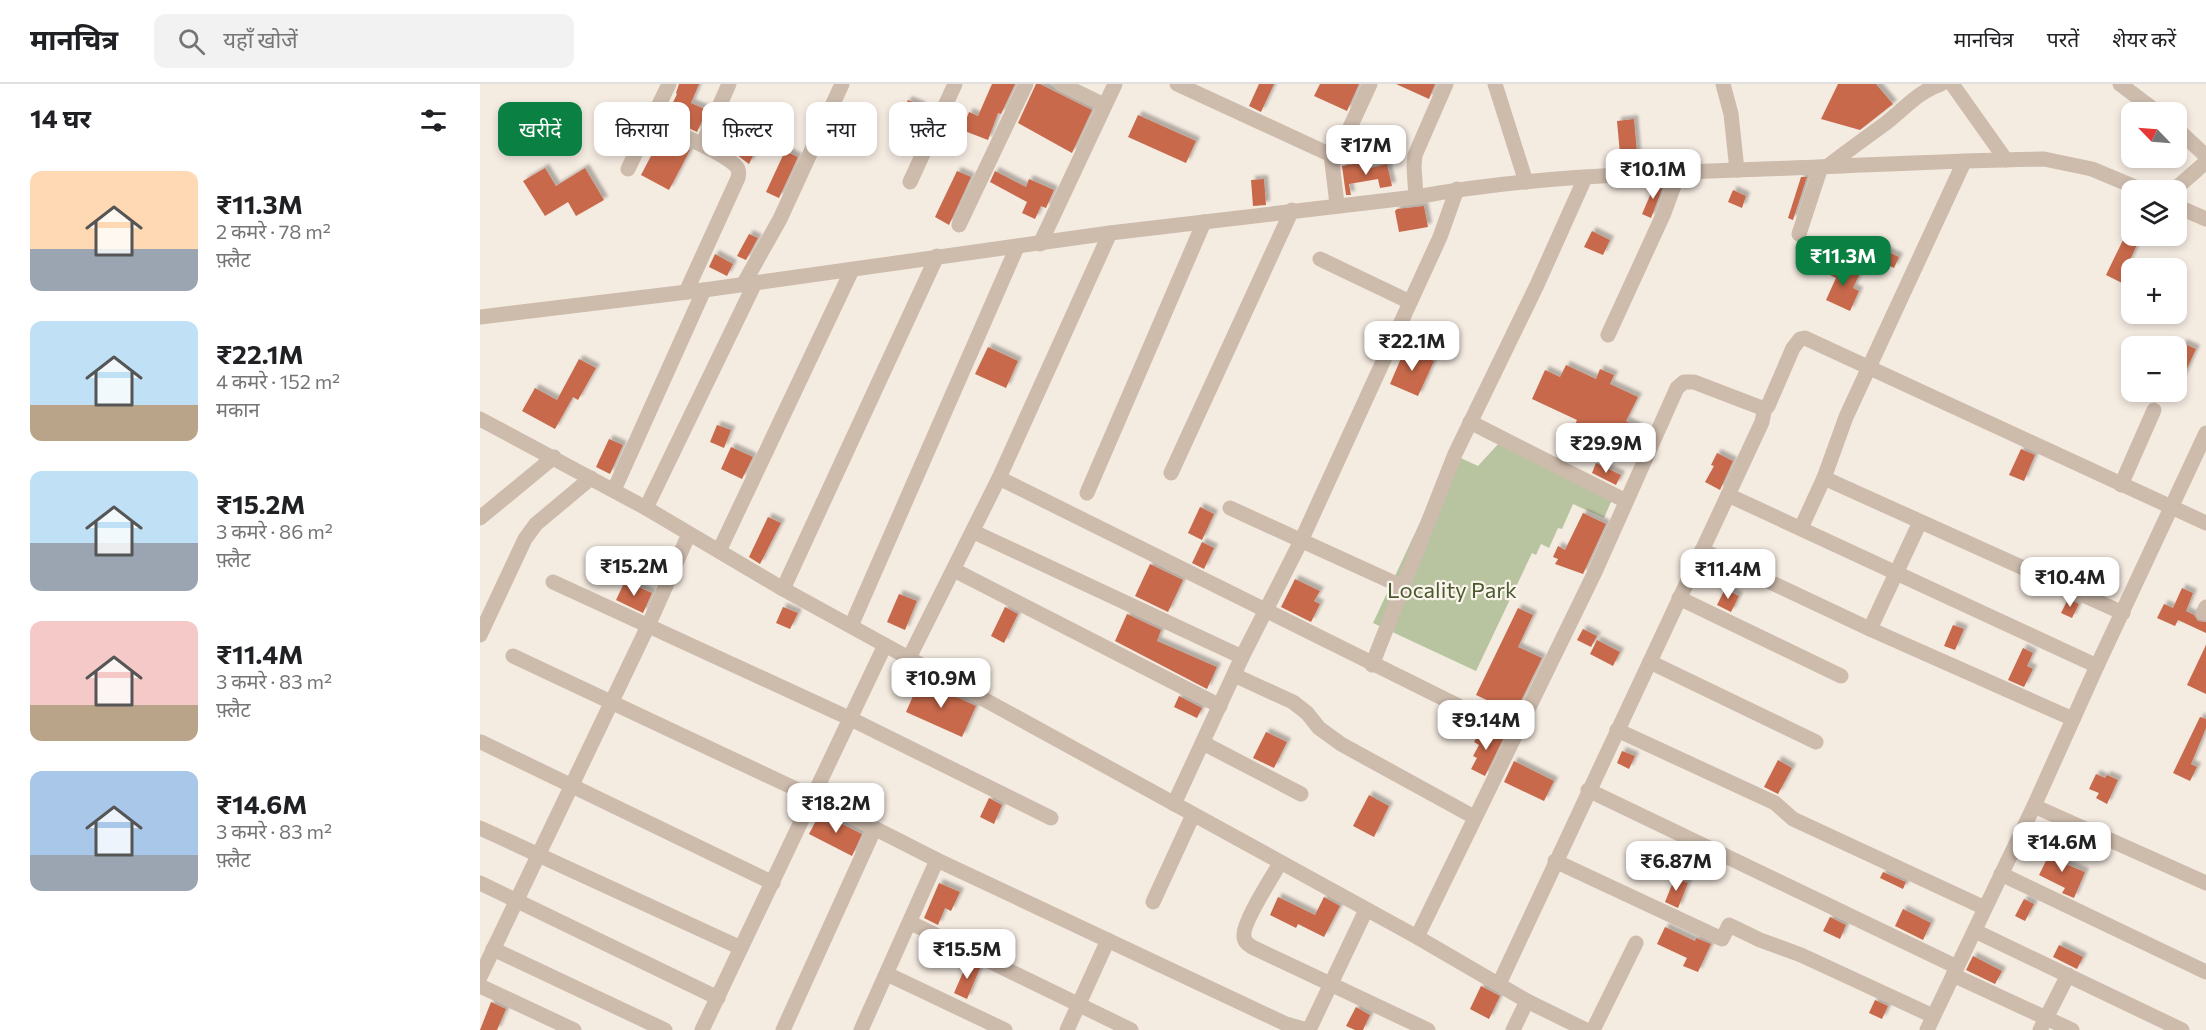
<!DOCTYPE html>
<html lang="hi">
<meta charset="utf-8">
<style>
:root{--surface:#fff;--page:#f2f2f2;--text:#202124;--muted:#757577;--line:#e0e0e0;--accent:#0b8043}
body{margin:0;font-family:Commissioner,"Noto Sans Devanagari",sans-serif;background:var(--page);color:var(--text);height:100vh;display:flex;flex-direction:column;font-size:22px;white-space:nowrap}
*{box-sizing:border-box;margin:0}
p{font-size:20px;color:var(--muted)}
.icon{flex:none;width:33px;height:33px;fill:none;stroke:currentColor;stroke-width:2;stroke-linecap:round;stroke-linejoin:round}
.map{position:relative;flex:1;overflow:hidden}
.drawer{display:flex;flex-direction:column;background:var(--surface);width:480px}
.drawer>*{flex:none}
.top-card{position:absolute;left:18px;top:18px;width:570px;height:54px;display:flex;gap:12px}
.needle{width:39px;rotate:295deg}
.controls{position:absolute;left:1641px;top:18px;display:grid;gap:12px}
.controls a{display:grid;place-items:center;width:66px;height:66px;border-radius:12px;background:var(--surface);box-shadow:0 3px 9px #0003;font-size:30px}
.price{position:absolute;translate:-50% -51px;padding:0 14px;border-radius:12px;background:#fff;color:#222;font-size:20px;line-height:39px;filter:drop-shadow(0 2px 3px #0008)}
.price::after{content:'';position:absolute;left:50%;top:36px;width:18px;height:14px;margin-left:-9px;background:inherit;clip-path:polygon(0 0,100% 0,50% 100%)}
.price.on{background:var(--accent);color:#fff}
ul{padding:0;list-style:none}
li{display:flex;align-items:center;gap:18px;height:150px;padding:0 30px}
li span{display:grid;place-items:center;flex:none;width:168px;height:120px;border-radius:12px;color:#555}
li>.icon{margin-inline-start:auto}
span .icon{width:72px;height:72px;fill:#fffc;stroke-width:1}
li b{font-size:26px}
h2{display:flex;justify-content:space-between;align-items:center;height:72px;padding:0 30px;font-size:26px}
.pill{padding:0 21px;border-radius:12px;background:var(--surface);box-shadow:0 3px 9px #0003;font-size:21px;line-height:54px}
.pill.on{background:var(--accent);color:#fff}
header{display:flex;align-items:center;gap:36px;box-sizing:border-box;height:84px;padding:0 30px;background:var(--surface);border-bottom:2px solid var(--line)}
header strong{font-size:28px}
nav{display:flex;gap:33px;margin-inline-start:auto;font-size:21px}
.search{width:420px;height:54px;background:var(--page);display:flex;align-items:center;gap:15px;box-sizing:border-box;padding:0 21px;border-radius:12px;color:var(--muted);font-size:22px}
main{display:flex;flex:1;min-height:0}
.map>svg:first-child{display:block}
.green{fill:#b8c4a0}
.building{fill:#c8694b;filter:url(#shadow)}
.lines{fill:none;stroke-linecap:round;stroke-linejoin:round}
.minor{stroke:#cdbbac;stroke-width:15}
.labels{text-anchor:middle;dominant-baseline:central;stroke-width:4.5;stroke-linejoin:round;paint-order:stroke}
.park-label{font-size:22px;fill:#4a5a2e;stroke:#fbf5ee}
</style>
<header>
<strong>मानचित्र</strong>
<div class="search"><svg class="icon" aria-label="search" viewBox="0 0 24 24"><circle cx="10" cy="10" r="6"/><path d="M15 15l6 6"/></svg>यहाँ खोजें</div>
<nav><a>मानचित्र</a><a>परतें</a><a>शेयर करें</a></nav>
</header>
<main>
<section class="drawer">
<h2>14 घर<svg class="icon" aria-label="filters" viewBox="0 0 24 24"><path d="M4 7h16M4 17h16"/><circle cx="9" cy="7" r="2"/><circle cx="15" cy="17" r="2"/></svg></h2>
<ul>
<li><span style="background:linear-gradient(#ffd9b3 65%,#9aa5b1 0)"><svg class="icon" aria-label="home" viewBox="0 0 24 24"><path d="M3 11l9-7 9 7M6 9v11h12V9"/></svg></span><div><b>₹11.3M</b><p>2 कमरे · 78 m²</p><p>फ़्लैट</p></div></li>
<li><span style="background:linear-gradient(#bfe0f5 70%,#b9a48a 0)"><svg class="icon" aria-label="home" viewBox="0 0 24 24"><path d="M3 11l9-7 9 7M6 9v11h12V9"/></svg></span><div><b>₹22.1M</b><p>4 कमरे · 152 m²</p><p>मकान</p></div></li>
<li><span style="background:linear-gradient(#bfe0f5 60%,#9aa5b1 0)"><svg class="icon" aria-label="home" viewBox="0 0 24 24"><path d="M3 11l9-7 9 7M6 9v11h12V9"/></svg></span><div><b>₹15.2M</b><p>3 कमरे · 86 m²</p><p>फ़्लैट</p></div></li>
<li><span style="background:linear-gradient(#f6c9c9 70%,#b9a48a 0)"><svg class="icon" aria-label="home" viewBox="0 0 24 24"><path d="M3 11l9-7 9 7M6 9v11h12V9"/></svg></span><div><b>₹11.4M</b><p>3 कमरे · 83 m²</p><p>फ़्लैट</p></div></li>
<li><span style="background:linear-gradient(#a9c7e8 70%,#9aa5b1 0)"><svg class="icon" aria-label="home" viewBox="0 0 24 24"><path d="M3 11l9-7 9 7M6 9v11h12V9"/></svg></span><div><b>₹14.6M</b><p>3 कमरे · 83 m²</p><p>फ़्लैट</p></div></li>
</ul>
</section>
<div class="map">
<svg width="1726" height="946" viewBox="0 0 1726 946">
<defs>
<filter id="shadow"><feDropShadow dx="4" dy="-4" stdDeviation="1.5" flood-color="#0004"/></filter>
</defs>
<rect width="100%" height="100%" fill="#f4ebe1"/>
<polygon class="green" points="1020,358 1134,411 1124,434 1093,420 1082,445 1078,444 1069,464 1061,460 1056,471 1052,469 996,587 893,539 972,370 998,382"/>
<g class="building">
<polygon points="199,0 219,0 211,19 227,26 217,48 186,33 197,10 196,9"/>
<polygon points="512,0 535,0 521,30 518,29 508,56 482,46 489,28 498,32"/>
<polygon points="556,0 560,0 612,26 592,69 538,39"/>
<polygon points="779,0 794,0 781,28 769,22"/>
<polygon points="840,0 879,0 867,27 834,12"/>
<polygon points="916,0 955,0 949,15"/>
<polygon points="1358,0 1396,0 1413,20 1380,46 1341,35"/>
<polygon points="428,16 442,22 433,40 419,34"/>
<polygon points="658,31 716,57 706,79 648,53"/>
<polygon points="1154,35 1158,80 1141,81 1137,37"/>
<polygon points="238,48 275,68 269,80 249,65 235,56"/>
<polygon points="181,53 210,66 189,106 161,91"/>
<polygon points="305,67 318,73 299,114 286,108"/>
<polygon points="880,79 882,86 907,80 912,102 900,104 898,95 869,100 871,111 866,111 862,82"/>
<polygon points="65,84 76,102 105,84 124,116 96,132 88,118 65,132 43,97"/>
<polygon points="477,87 491,93 469,141 455,133"/>
<polygon points="515,87 546,103 549,95 574,106 566,124 561,122 555,135 542,129 547,118 510,98"/>
<polygon points="1321,93 1327,93 1313,136 1308,134"/>
<polygon points="784,95 786,121 773,122 771,96"/>
<polygon points="1175,100 1184,100 1171,134 1162,130"/>
<polygon points="1253,106 1266,112 1262,124 1248,118"/>
<polygon points="944,122 948,143 919,148 915,127 917,125"/>
<polygon points="1112,147 1130,156 1123,171 1104,163"/>
<polygon points="269,150 278,154 266,176 257,172"/>
<polygon points="1645,152 1661,152 1647,182 1652,184 1652,204 1626,191"/>
<polygon points="1404,166 1419,173 1414,184 1399,177"/>
<polygon points="235,170 253,180 247,192 229,183"/>
<polygon points="1353,178 1379,191 1373,204 1379,207 1370,227 1346,216 1356,194 1348,190"/>
<polygon points="1703,259 1716,265 1696,308 1696,274"/>
<polygon points="508,263 538,277 526,304 495,290"/>
<polygon points="925,265 954,277 938,312 910,300"/>
<polygon points="99,275 116,284 98,316 93,313 75,345 42,327 55,304 77,316"/>
<polygon points="1086,281 1116,295 1120,285 1134,291 1130,300 1158,313 1146,337 1158,343 1150,358 1138,353 1127,378 1086,359 1097,336 1052,315 1065,286 1080,293"/>
<polygon points="237,341 251,346 244,364 230,358"/>
<polygon points="129,355 143,361 130,390 116,383"/>
<polygon points="251,363 273,373 262,395 241,385"/>
<polygon points="1541,365 1555,371 1544,397 1529,391"/>
<polygon points="1237,369 1253,377 1240,406 1225,398 1234,382 1231,381"/>
<polygon points="1116,379 1141,391 1136,401 1112,389"/>
<polygon points="720,423 734,430 722,456 708,449"/>
<polygon points="1103,429 1126,440 1103,490 1075,480 1078,475 1073,473 1078,462 1085,466"/>
<polygon points="288,433 301,439 280,480 269,473"/>
<polygon points="722,458 734,464 724,485 712,479"/>
<polygon points="670,480 703,496 688,528 655,512"/>
<polygon points="815,495 840,507 834,517 840,520 831,538 801,523"/>
<polygon points="145,497 172,509 163,529 136,516"/>
<polygon points="1702,504 1713,509 1706,527 1714,531 1718,537 1726,538 1726,549 1698,536 1695,542 1677,534 1684,520 1693,524"/>
<polygon points="1245,505 1259,512 1251,528 1237,521"/>
<polygon points="419,510 437,517 425,546 407,538"/>
<polygon points="1588,515 1599,520 1592,534 1581,529"/>
<polygon points="303,523 318,529 310,545 296,539"/>
<polygon points="525,523 538,530 524,559 511,552"/>
<polygon points="1038,524 1053,531 1038,563 1062,574 1031,637 1009,626 1013,619 996,611"/>
<polygon points="647,530 681,546 677,557 737,583 727,605 635,557"/>
<polygon points="1473,541 1484,545 1475,566 1464,562"/>
<polygon points="1103,545 1117,552 1111,563 1097,556"/>
<polygon points="1117,556 1140,568 1133,582 1110,570"/>
<polygon points="1726,561 1726,610 1707,601"/>
<polygon points="1543,564 1553,569 1547,582 1553,585 1544,603 1528,596"/>
<polygon points="440,596 496,622 482,653 426,628"/>
<polygon points="699,612 722,624 717,634 694,623"/>
<polygon points="1720,633 1726,635 1726,644 1711,680 1717,683 1710,697 1693,689"/>
<polygon points="1002,644 1023,655 1005,692 991,685 997,674 993,672 999,661 994,658"/>
<polygon points="786,648 807,658 794,684 773,674"/>
<polygon points="1142,667 1155,672 1149,685 1137,679"/>
<polygon points="1298,676 1312,684 1298,710 1284,703"/>
<polygon points="1034,677 1074,697 1064,717 1024,698"/>
<polygon points="1616,690 1625,694 1627,691 1638,696 1627,720 1616,714 1619,709 1609,705"/>
<polygon points="889,711 909,722 894,753 873,742"/>
<polygon points="509,714 522,721 514,740 500,733"/>
<polygon points="340,729 382,750 372,772 329,750"/>
<polygon points="1572,765 1586,771 1583,779 1605,788 1594,814 1582,809 1585,804 1559,791"/>
<polygon points="1403,788 1426,798 1423,805 1400,794"/>
<polygon points="1195,793 1208,799 1198,824 1185,818"/>
<polygon points="459,799 480,808 471,827 465,824 458,841 444,834"/>
<polygon points="798,813 835,831 844,813 860,822 844,853 818,840 816,844 790,831"/>
<polygon points="1544,815 1554,820 1545,837 1535,832"/>
<polygon points="1423,825 1451,839 1443,856 1415,842"/>
<polygon points="1350,833 1366,841 1360,855 1343,847"/>
<polygon points="1185,843 1215,857 1216,854 1231,860 1218,888 1203,882 1207,874 1177,860"/>
<polygon points="1579,861 1603,873 1597,885 1573,873"/>
<polygon points="1493,872 1522,887 1515,900 1486,886"/>
<polygon points="488,877 500,884 487,915 474,909"/>
<polygon points="1001,902 1020,912 1009,935 990,925"/>
<polygon points="1395,916 1408,922 1402,935 1389,929"/>
<polygon points="11,918 26,925 17,946 0,946"/>
<polygon points="876,923 890,931 883,946 875,946 866,942"/>
</g>
<g class="lines">
<g class="minor">
<polyline points="581,0 624,21"/>
<polyline points="697,0 849,70 857,68 860,65 890,0"/>
<polyline points="1015,0 1046,98"/>
<polyline points="1243,0 1251,30 1257,86"/>
<polyline points="1472,0 1526,76"/>
<polyline points="1640,0 1677,28"/>
<path d="M171,37C187,45 251,71 258,85C259,88 259,90 258,94L206,208"/>
<polyline points="1696,44 1726,72"/>
<polyline points="222,61 249,0"/>
<polyline points="851,70 857,120"/>
<path d="M1348,82C1367,67 1387,53 1406,39C1424,25 1439,7 1461,0"/>
<polyline points="148,85 189,0"/>
<polyline points="430,98 475,0"/>
<polyline points="1694,106 1726,78"/>
<polyline points="936,113 934,83 935,71 966,0"/>
<polyline points="1696,122 1726,135"/>
<polyline points="479,141 546,0"/>
<polyline points="1319,150 1341,83"/>
<polyline points="560,160 635,0"/>
<polyline points="840,175 930,218"/>
<polyline points="263,201 300,135 362,0"/>
<path d="M0,233L224,206L630,149L936,113C1050,92 1168,89 1283,85C1377,82 1471,76 1564,75L1612,85L1662,106"/>
<polyline points="1128,251 1184,129 1199,88"/>
<polyline points="0,335 166,424 303,505 405,561 937,853 1047,917 1106,946"/>
<polyline points="990,338 1146,417"/>
<polyline points="691,389 812,126"/>
<polyline points="519,394 1035,650"/>
<polyline points="1344,394 1643,529"/>
<polyline points="1641,401 1674,326"/>
<polyline points="134,406 224,206"/>
<polyline points="607,409 724,138"/>
<polyline points="1248,411 1617,582"/>
<polyline points="166,424 275,199"/>
<polyline points="750,424 921,502"/>
<polyline points="0,434 74,373"/>
<polyline points="1321,444 1344,394 1366,333 1484,78"/>
<polyline points="494,448 762,573"/>
<polyline points="1222,466 1392,546 1593,635"/>
<polyline points="239,467 372,186"/>
<polyline points="474,486 740,622"/>
<polyline points="73,498 371,635 571,734"/>
<polyline points="303,505 457,172"/>
<polyline points="1199,514 1361,592"/>
<polyline points="1723,529 1726,523"/>
<polyline points="371,542 537,163"/>
<polyline points="1390,545 1440,438"/>
<polyline points="0,551 45,455 56,440 111,394"/>
<polyline points="33,572 333,713 457,776 806,940 827,946"/>
<polyline points="429,574 519,394 630,149"/>
<polyline points="1170,578 1336,658"/>
<polyline points="892,581 975,370 1057,201 1105,94"/>
<polyline points="754,591 813,618 827,629 839,644 861,660 994,733"/>
<polyline points="1137,646 1295,719 1313,735 1505,824"/>
<polyline points="1,658 293,799"/>
<polyline points="723,659 821,710"/>
<polyline points="1108,706 1477,883"/>
<polyline points="694,720 762,573 821,457 960,153 977,105"/>
<polyline points="1554,722 1726,799"/>
<polyline points="0,744 261,864"/>
<polyline points="1075,777 1242,855 1249,841 1280,856 1321,871 1453,932"/>
<path d="M800,779C793,792 762,839 764,852C764,858 768,860 772,863L948,946"/>
<polyline points="1521,790 1726,888"/>
<polyline points="0,799 238,914"/>
<polyline points="673,818 713,731"/>
<polyline points="431,839 651,946"/>
<polyline points="1495,847 1702,946"/>
<polyline points="937,853 1115,488 1197,304 1204,298 1214,298 1282,324 1288,322 1313,264 1320,255 1325,254 1726,439"/>
<polyline points="13,865 185,946"/>
<polyline points="407,890 525,946"/>
<polyline points="1473,891 1592,946"/>
<polyline points="0,893 168,542 209,450"/>
<polyline points="1019,900 1248,411 1282,338 1285,323"/>
<polyline points="0,902 94,946"/>
<polyline points="222,946 405,561"/>
<polyline points="303,946 394,746"/>
<polyline points="381,946 457,776"/>
<polyline points="587,946 628,856"/>
<polyline points="829,946 886,826"/>
<polyline points="1033,946 1047,917"/>
<polyline points="1113,946 1156,859"/>
<polyline points="1447,946 1554,722 1617,582 1726,349"/>
<polyline points="1560,946 1588,891"/>
</g>
</g>
<g class="labels">
<g class="park-label">
<text x="972" y="505">Locality Park</text>
</g>
</g>
</svg>
<div class="controls">
<a><svg class="needle" viewBox="-14 -14 28 28"><path d="M0-13l5 13h-10z" fill="#e53935"/><path d="M0 13l5-13h-10z" fill="#757577"/></svg></a>
<a><svg class="icon" aria-label="layers" viewBox="0 0 24 24"><path d="M12 4l9 5-9 5-9-5zM3 14l9 5 9-5"/></svg></a>
<a>+</a>
<a>−</a>
</div>
<b class="price" style="left:886px;top:92px">₹17M</b>
<b class="price" style="left:1173px;top:116px">₹10.1M</b>
<b class="price on" style="left:1363px;top:203px">₹11.3M</b>
<b class="price" style="left:932px;top:288px">₹22.1M</b>
<b class="price" style="left:1126px;top:390px">₹29.9M</b>
<b class="price" style="left:154px;top:513px">₹15.2M</b>
<b class="price" style="left:1248px;top:516px">₹11.4M</b>
<b class="price" style="left:1590px;top:524px">₹10.4M</b>
<b class="price" style="left:461px;top:625px">₹10.9M</b>
<b class="price" style="left:1006px;top:667px">₹9.14M</b>
<b class="price" style="left:356px;top:750px">₹18.2M</b>
<b class="price" style="left:1582px;top:789px">₹14.6M</b>
<b class="price" style="left:1196px;top:808px">₹6.87M</b>
<b class="price" style="left:487px;top:896px">₹15.5M</b>
<div class="top-card">
<a class="pill on">खरीदें</a>
<a class="pill">किराया</a>
<a class="pill">फ़िल्टर</a>
<a class="pill">नया</a>
<a class="pill">फ़्लैट</a>
</div>
</div>
</main>
